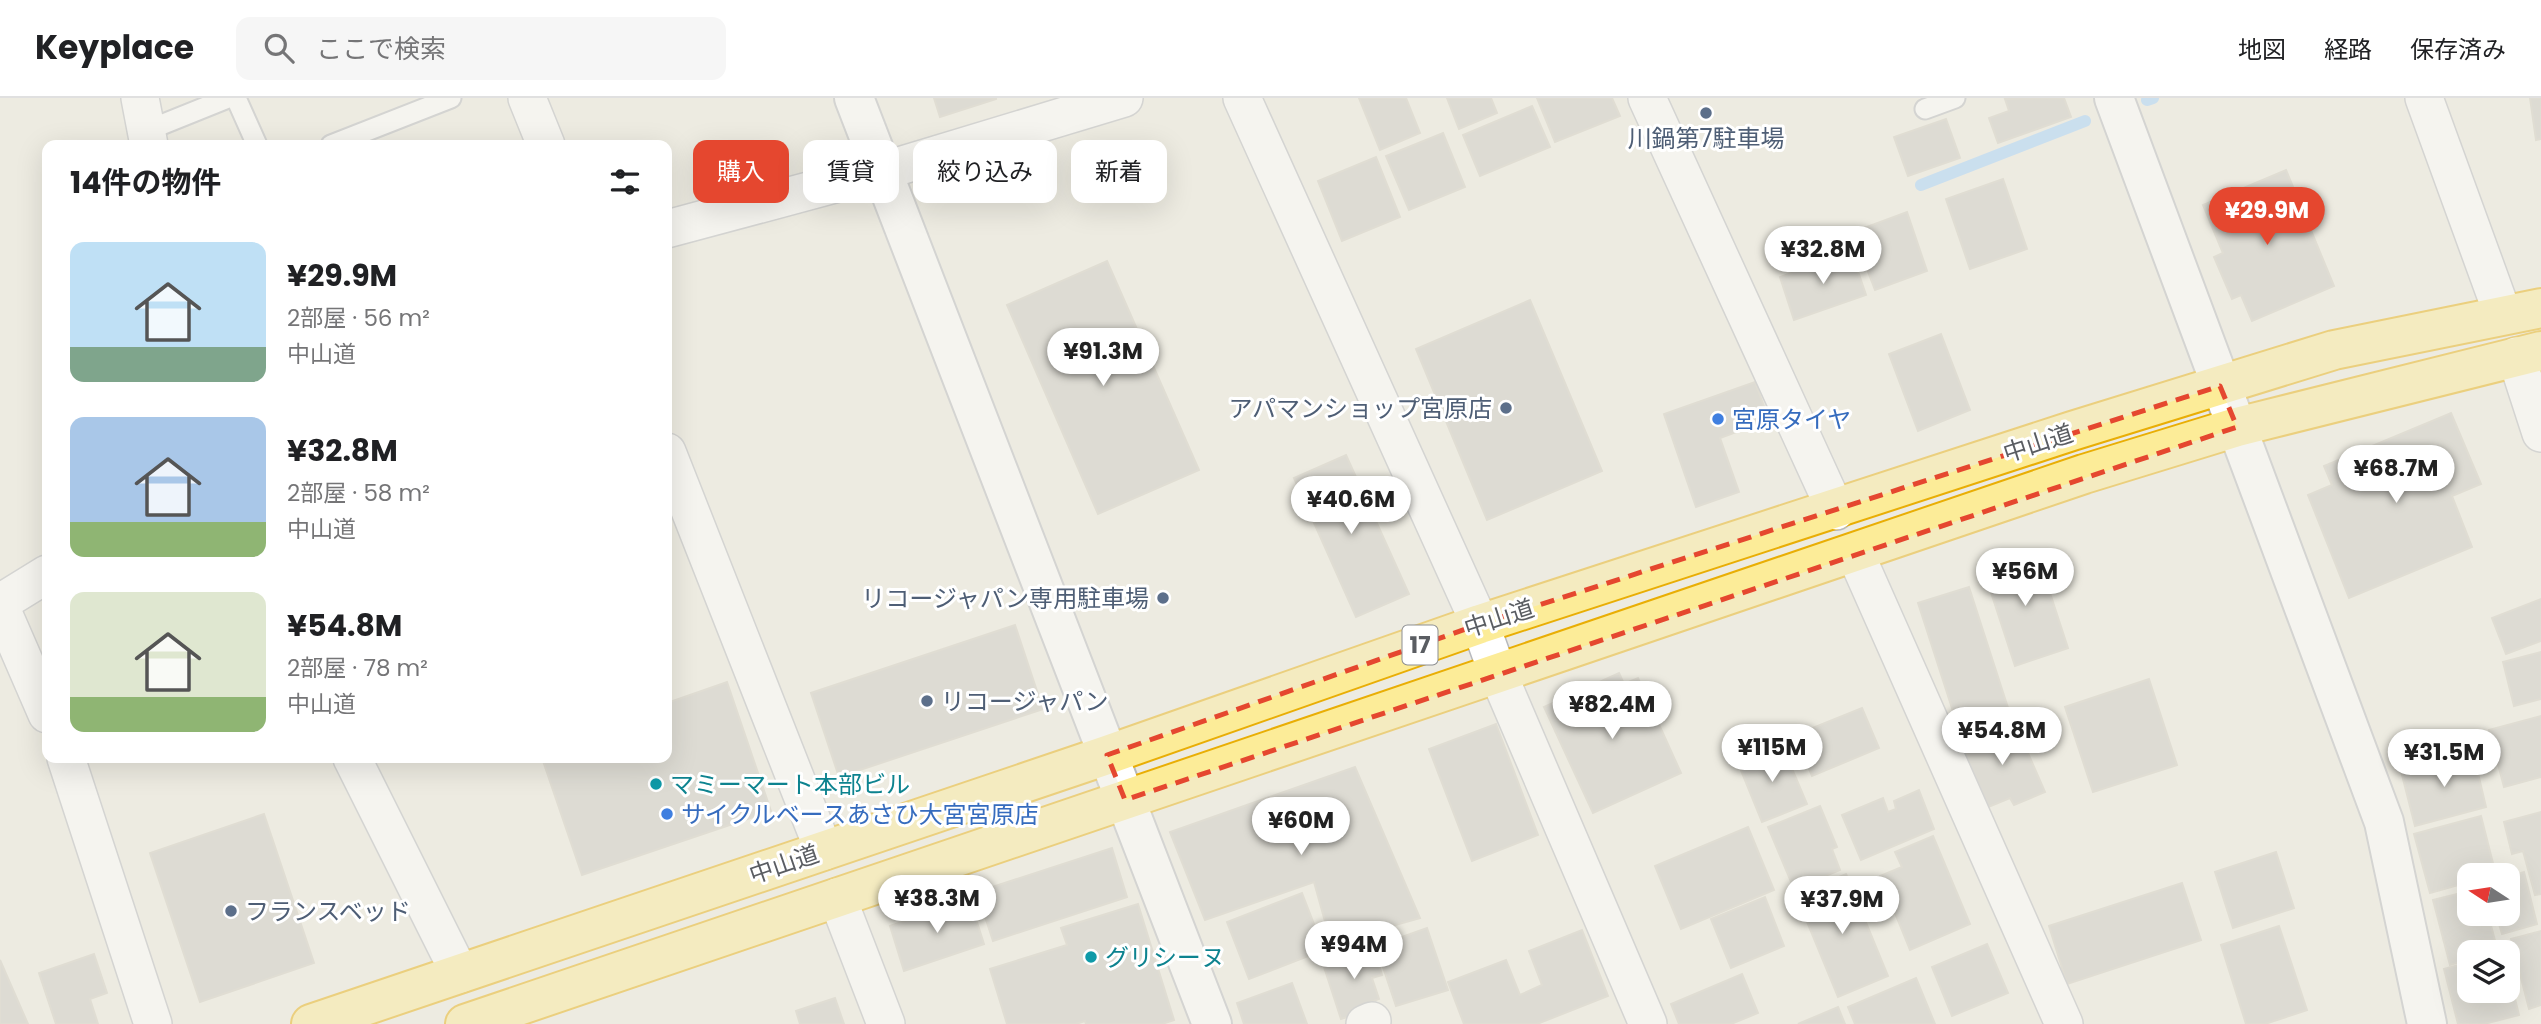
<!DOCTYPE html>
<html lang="ja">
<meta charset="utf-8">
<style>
:root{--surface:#fff;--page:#f6f6f6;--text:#202124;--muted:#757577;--line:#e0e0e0;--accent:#e5472f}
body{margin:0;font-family:Poppins,"Noto Sans JP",sans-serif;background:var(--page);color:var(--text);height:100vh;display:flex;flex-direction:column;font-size:26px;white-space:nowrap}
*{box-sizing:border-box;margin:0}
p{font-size:23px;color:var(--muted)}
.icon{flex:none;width:38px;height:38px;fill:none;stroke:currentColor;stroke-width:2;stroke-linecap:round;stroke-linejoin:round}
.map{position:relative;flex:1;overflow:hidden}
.panel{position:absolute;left:42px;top:42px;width:630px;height:623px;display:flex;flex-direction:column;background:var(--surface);border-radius:14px;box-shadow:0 7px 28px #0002}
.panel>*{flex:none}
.banner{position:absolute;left:693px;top:42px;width:665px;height:63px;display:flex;gap:14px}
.needle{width:46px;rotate:282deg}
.tools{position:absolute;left:2457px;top:765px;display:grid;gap:14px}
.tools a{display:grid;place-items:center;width:63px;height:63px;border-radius:14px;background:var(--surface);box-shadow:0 7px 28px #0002;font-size:35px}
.price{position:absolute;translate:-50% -60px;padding:0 16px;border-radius:24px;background:#fff;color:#222;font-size:23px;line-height:46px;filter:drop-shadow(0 2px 4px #0008)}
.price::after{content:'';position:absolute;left:50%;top:42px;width:21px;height:16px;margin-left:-10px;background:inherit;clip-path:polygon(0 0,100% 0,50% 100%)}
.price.selected{background:var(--accent);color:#fff}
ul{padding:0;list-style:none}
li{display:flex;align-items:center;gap:21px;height:175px;padding:0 28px}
li span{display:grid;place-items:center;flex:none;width:196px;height:140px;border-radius:14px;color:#555}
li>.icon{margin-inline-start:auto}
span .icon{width:84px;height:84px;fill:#fffc;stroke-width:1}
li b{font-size:30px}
h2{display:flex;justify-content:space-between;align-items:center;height:84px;padding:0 28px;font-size:30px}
.chip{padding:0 24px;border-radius:14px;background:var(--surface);box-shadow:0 7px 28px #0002;font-size:24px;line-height:63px}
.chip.selected{background:var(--accent);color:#fff}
header{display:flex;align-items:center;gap:42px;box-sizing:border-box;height:98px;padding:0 35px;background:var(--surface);border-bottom:2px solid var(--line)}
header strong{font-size:33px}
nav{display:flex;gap:38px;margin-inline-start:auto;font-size:24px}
.search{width:490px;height:63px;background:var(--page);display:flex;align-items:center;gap:18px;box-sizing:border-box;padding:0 24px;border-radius:14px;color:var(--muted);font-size:26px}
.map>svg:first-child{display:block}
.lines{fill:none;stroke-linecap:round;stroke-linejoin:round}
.stream{stroke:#a1d0fd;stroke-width:12}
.building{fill:#cac7c1;stroke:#d1cdc0;stroke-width:2}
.service-casing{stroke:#b7b9be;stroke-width:23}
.minor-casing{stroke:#b7b9be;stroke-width:40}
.tertiary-casing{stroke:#b7b9be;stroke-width:42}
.trunk-casing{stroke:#e9ae05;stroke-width:42}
.service{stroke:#fff;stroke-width:19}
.minor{stroke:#fff;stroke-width:37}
.tertiary{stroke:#fff;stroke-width:38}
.trunk{stroke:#fcec98;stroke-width:38}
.marked{fill:none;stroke:#e5472f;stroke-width:5;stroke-dasharray:14 9;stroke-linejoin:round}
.service-dot{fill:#5c6f8a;stroke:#fff;stroke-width:2.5}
.shop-dot{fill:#3f7fe0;stroke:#fff;stroke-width:2.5}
.culture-dot{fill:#0f9aa8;stroke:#fff;stroke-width:2.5}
.labels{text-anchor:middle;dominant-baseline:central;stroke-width:6;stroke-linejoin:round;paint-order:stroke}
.shield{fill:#fff;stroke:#8c8e91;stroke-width:2}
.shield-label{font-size:23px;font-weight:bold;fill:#5a5d62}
.service-label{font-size:24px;fill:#4e5e75;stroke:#fff;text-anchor:end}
.shop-label{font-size:24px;fill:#366cbe;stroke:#fff;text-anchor:start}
.street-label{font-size:24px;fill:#5a5d62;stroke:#fff}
.culture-label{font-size:24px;fill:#0d838f;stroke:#fff;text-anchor:start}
</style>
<header>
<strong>Keyplace</strong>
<div class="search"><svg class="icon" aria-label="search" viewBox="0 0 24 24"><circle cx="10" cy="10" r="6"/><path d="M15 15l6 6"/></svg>ここで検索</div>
<nav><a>地図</a><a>経路</a><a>保存済み</a></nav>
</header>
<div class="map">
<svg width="2541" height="926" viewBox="0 0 2541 926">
<rect width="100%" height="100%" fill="#edebe1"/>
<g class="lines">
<g class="stream">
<polyline points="2147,2 2153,0"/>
<polyline points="1921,87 2085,23"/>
</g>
</g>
<g class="building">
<polygon points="934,0 996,0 996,1 940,19"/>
<polygon points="1359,0 1406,0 1420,35 1380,52"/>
<polygon points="1447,0 1491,0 1497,15 1459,31"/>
<polygon points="1537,0 1612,0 1620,18 1555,44"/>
<polygon points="2064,0 2071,19 1998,45 1989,20 2009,13 2005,1"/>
<polygon points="2530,0 2541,0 2541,41 2536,42"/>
<polygon points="1532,8 1550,49 1480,78 1463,37"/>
<polygon points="1946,21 1960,60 1908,78 1894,39"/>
<polygon points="1443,35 1465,89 1409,112 1386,58"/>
<polygon points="1376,59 1400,119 1342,143 1318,83"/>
<polygon points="2286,72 2334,188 2252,223 2241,197 2232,201 2214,159 2223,155 2203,107"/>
<polygon points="2003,81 2027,151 1970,171 1946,101"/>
<polygon points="1907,114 1927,173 1875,192 1853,134"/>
<polygon points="1851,153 1866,197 1794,222 1780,179"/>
<polygon points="1107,163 1199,372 1098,416 1007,207"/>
<polygon points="1530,202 1602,373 1487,422 1416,251"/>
<polygon points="1941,236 1970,312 1918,333 1889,256"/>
<polygon points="1755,284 1769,322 1720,340 1739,394 1696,409 1664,316"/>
<polygon points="2451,315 2481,386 2452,398 2472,449 2349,500 2308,397 2332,387 2324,368"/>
<polygon points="1346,357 1409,496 1356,519 1294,380"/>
<polygon points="2036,452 2068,550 2015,568 1983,470"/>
<polygon points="1969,489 2011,619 1960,635 1918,505"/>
<polygon points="2541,501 2541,543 2506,556 2492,520"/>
<polygon points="1015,527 1043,611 839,679 811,595"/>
<polygon points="2541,554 2541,601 2514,608 2503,564"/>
<polygon points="1619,575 1624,586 1638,580 1681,675 1593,715 1544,609"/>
<polygon points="2149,581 2177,667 2093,694 2065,609"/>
<polygon points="727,584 771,713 582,777 542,660 667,660 667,605"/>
<polygon points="1862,610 1879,650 1812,678 1795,637"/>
<polygon points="2541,618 2541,679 2504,689 2489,632"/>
<polygon points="2014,623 2045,694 2014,707 2010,700 1986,710 1959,647"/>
<polygon points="1496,626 1538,737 1472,763 1429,651"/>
<polygon points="1782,647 1807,706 1762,724 1738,665"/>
<polygon points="2473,654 2486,709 2415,728 2401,673"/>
<polygon points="1355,669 1420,820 1331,845 1314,784 1205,822 1170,734"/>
<polygon points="1919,692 1934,731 1861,762 1842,717 1883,700 1888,714 1896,711 1894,703"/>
<polygon points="1820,708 1837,749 1832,751 1840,772 1794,791 1768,729"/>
<polygon points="2541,714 2541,796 2535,797 2523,753 2512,756 2504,724"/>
<polygon points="264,716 314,865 200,904 150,755"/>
<polygon points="2481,718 2496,777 2469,777 2469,784 2430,795 2414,736"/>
<polygon points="1748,729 1774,792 1681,831 1655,768"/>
<polygon points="1933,738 1970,826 1910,852 1880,778 1902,769 1895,754"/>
<polygon points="1112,750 1127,799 993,843 977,794"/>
<polygon points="2276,754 2294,810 2233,830 2215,774"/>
<polygon points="2524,774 2537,826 2502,836 2496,816 2508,816 2508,779"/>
<polygon points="1846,776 1888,878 1838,899 1796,797"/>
<polygon points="2182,785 2201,842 2067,886 2049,828"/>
<polygon points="2469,793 2469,816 2488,816 2498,854 2469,854 2469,861 2450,867 2433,802"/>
<polygon points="1302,795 1324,852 1249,881 1227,824"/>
<polygon points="1765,799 1784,848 1731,870 1711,821"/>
<polygon points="970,802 984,846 904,873 890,828"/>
<polygon points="1138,806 1174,922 1162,926 1086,926 1085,923 1076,926 1007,926 990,871 1067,847 1061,830"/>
<polygon points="2279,828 2307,912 2265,926 2246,926 2221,847"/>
<polygon points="1427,830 1448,892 1396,908 1376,848"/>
<polygon points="1582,832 1608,898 1537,926 1464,926 1448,884 1506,862 1520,897 1542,887 1529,853"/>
<polygon points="2541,833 2541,907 2529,911 2511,841"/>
<polygon points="1987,846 2008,895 1952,918 1932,869"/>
<polygon points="1374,850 1382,877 1372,880 1379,901 1360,908 1363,914 1341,921 1323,866"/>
<polygon points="94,856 107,895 90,901 98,926 56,926 39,875"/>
<polygon points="0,862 28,926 0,926"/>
<polygon points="2469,864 2469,892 2508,892 2508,872 2519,917 2484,926 2458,926 2444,871"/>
<polygon points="1742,876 1758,915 1731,926 1679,926 1671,906"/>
<polygon points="1916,880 1935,926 1855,926 1848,909"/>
<polygon points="1292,885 1307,926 1244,926 1237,905"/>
<polygon points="835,900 844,926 800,926 796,913"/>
<polygon points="1838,909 1845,926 1798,926"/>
</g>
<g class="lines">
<g class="service-casing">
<g id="service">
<polyline points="236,0 257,47"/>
<polyline points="1925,11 1955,0"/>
<polyline points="146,33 228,0"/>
<polyline points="331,47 451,0"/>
</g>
</g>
<g class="minor-casing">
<g id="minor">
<polyline points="140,0 149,47"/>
<polyline points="527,0 546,47"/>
<polyline points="1242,0 1480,526 1498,576 1648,926"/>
<polyline points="1647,0 1836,413"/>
<polyline points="2424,0 2503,217"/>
<polyline points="667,131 883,73 1124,0"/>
<polyline points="2516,258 2541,335"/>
<polyline points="667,354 824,753"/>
<polyline points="1855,455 2064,926"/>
<polyline points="0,505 47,476"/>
<polyline points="0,508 47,616"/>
<polyline points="66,660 153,926"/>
<polyline points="352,660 460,876"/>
<polyline points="837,799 886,926"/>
<polyline points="1365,926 1372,923"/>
</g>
</g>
<g class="tertiary-casing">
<g id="tertiary">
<polyline points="854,0 1212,926"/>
<polyline points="2114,0 2384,724 2427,926"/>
</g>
</g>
<g class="trunk-casing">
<g id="trunk">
<polyline points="311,926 1107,657 1480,526 2072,333 2334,252 2541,210"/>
<polyline points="465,926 2084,376 2237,329 2541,253"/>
</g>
</g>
<use href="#service" class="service"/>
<use href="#minor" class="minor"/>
<use href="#tertiary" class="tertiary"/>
<use href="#trunk" class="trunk"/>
</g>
<path d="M0 0H2541V926H0ZM2220,288L2237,329L1125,702L1107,657L1480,526Z" fill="#edebe1" fill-opacity=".55" fill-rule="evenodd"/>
<path class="marked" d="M2220,288L2237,329L1125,702L1107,657L1480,526Z"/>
<g class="service-dot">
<circle cx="1706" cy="15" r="7"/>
<circle cx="1506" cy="310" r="7"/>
<circle cx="1163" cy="500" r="7"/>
<circle cx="927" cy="603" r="7"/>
<circle cx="231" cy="813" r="7"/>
</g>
<g class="shop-dot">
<circle cx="1718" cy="321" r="7"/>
<circle cx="667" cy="716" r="7"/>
</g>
<g class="culture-dot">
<circle cx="656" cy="686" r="7"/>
<circle cx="1091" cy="859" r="7"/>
</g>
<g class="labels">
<rect class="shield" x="1402.5" y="527.5" width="35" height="39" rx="5"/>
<g class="shield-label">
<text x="1420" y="547">17</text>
</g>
<g class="service-label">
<text x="1706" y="40" text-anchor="middle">川鍋第7駐車場</text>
<text x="1492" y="310">アパマンショップ宮原店</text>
<text x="1149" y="500">リコージャパン専用駐車場</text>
<text x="941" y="603" text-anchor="start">リコージャパン</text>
<text x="245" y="813" text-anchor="start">フランスベッド</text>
</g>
<g class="shop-label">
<text x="1732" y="321">宮原タイヤ</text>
<text x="681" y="716">サイクルベースあさひ大宮宮原店</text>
</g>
<g class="street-label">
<text transform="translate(2038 345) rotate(-18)">中山道</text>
<text transform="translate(1499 520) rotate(-18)">中山道</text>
<text transform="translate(784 766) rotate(-19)">中山道</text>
</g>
<g class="culture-label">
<text x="670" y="686">マミーマート本部ビル</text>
<text x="1105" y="859">グリシーヌ</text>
</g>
</g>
</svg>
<div class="tools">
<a><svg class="needle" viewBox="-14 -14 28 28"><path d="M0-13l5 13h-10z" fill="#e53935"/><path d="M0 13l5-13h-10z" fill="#757577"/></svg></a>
<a><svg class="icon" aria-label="layers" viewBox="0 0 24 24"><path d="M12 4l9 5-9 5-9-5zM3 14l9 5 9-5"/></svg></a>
</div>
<b class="price selected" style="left:2267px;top:149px">¥29.9M</b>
<b class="price" style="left:1823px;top:188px">¥32.8M</b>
<b class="price" style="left:1103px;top:290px">¥91.3M</b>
<b class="price" style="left:2396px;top:407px">¥68.7M</b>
<b class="price" style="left:1351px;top:438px">¥40.6M</b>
<b class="price" style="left:2025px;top:510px">¥56M</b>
<b class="price" style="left:1612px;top:643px">¥82.4M</b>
<b class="price" style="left:2002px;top:669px">¥54.8M</b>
<b class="price" style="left:1772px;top:686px">¥115M</b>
<b class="price" style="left:2444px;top:691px">¥31.5M</b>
<b class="price" style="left:1301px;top:759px">¥60M</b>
<b class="price" style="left:937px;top:837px">¥38.3M</b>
<b class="price" style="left:1842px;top:838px">¥37.9M</b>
<b class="price" style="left:1354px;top:883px">¥94M</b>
<div class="banner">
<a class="chip selected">購入</a>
<a class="chip">賃貸</a>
<a class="chip">絞り込み</a>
<a class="chip">新着</a>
</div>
<section class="panel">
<h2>14件の物件<svg class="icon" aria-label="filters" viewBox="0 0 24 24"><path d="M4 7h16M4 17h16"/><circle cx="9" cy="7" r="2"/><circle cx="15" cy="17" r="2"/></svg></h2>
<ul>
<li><span style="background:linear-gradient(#bfe0f5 75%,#7fa58c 0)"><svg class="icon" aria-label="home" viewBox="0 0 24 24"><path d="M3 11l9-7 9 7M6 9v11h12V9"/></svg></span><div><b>¥29.9M</b><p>2部屋 · 56 m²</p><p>中山道</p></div></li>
<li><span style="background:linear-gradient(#a9c7e8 75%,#8fb573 0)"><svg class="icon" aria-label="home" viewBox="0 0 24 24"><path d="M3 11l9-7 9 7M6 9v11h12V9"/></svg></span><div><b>¥32.8M</b><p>2部屋 · 58 m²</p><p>中山道</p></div></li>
<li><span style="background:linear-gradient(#dfe7d0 75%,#8fb573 0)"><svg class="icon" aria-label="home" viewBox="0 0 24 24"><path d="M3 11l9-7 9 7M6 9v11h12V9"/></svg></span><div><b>¥54.8M</b><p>2部屋 · 78 m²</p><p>中山道</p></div></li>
</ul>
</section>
</div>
